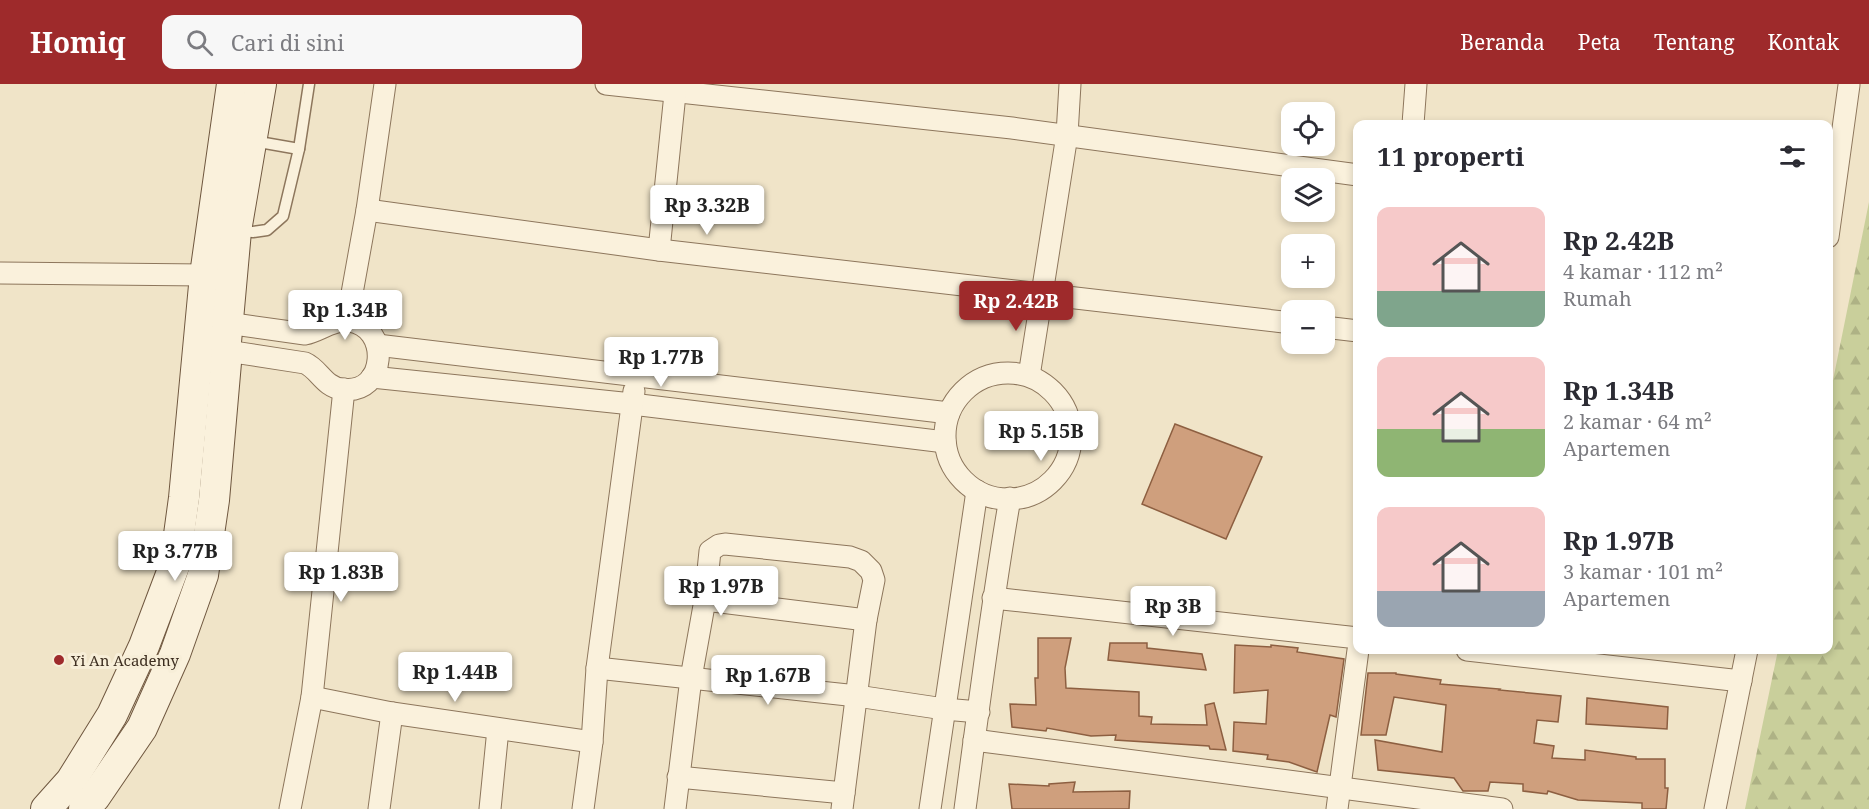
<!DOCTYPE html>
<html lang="id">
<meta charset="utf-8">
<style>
:root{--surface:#fff;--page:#f7f7f7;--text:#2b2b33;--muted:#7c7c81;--accent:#9e2a2b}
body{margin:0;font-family:"Noto Serif",serif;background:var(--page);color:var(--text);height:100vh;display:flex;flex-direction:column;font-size:22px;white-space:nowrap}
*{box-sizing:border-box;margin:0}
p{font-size:20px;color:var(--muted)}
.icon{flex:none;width:33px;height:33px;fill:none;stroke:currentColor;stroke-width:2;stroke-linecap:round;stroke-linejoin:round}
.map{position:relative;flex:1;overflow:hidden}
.sheet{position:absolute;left:1353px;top:36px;width:480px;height:534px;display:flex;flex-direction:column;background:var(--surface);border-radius:12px;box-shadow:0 3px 9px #0003}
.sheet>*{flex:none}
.buttons{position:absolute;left:1281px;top:18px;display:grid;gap:12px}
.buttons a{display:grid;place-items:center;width:54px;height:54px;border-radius:12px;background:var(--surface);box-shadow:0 3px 9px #0003;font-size:30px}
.price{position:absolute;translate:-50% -51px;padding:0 14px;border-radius:6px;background:#fff;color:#222;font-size:20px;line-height:39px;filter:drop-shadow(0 2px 3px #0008)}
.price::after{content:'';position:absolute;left:50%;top:36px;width:18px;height:14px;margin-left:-9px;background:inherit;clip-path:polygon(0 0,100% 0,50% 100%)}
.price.selected{background:var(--accent);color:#fff}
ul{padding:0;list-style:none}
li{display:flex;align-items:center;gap:18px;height:150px;padding:0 24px}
li span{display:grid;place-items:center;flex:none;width:168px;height:120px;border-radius:12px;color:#555}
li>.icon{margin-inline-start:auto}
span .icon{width:72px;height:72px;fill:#fffc;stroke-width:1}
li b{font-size:26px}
h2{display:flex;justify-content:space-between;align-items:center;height:72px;padding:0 24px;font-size:26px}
header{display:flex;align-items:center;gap:36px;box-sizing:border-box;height:84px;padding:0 30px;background:var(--accent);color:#fff}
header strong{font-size:28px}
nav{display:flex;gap:33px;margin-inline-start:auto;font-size:21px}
.search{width:420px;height:54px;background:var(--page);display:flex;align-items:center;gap:15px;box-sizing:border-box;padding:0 21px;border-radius:12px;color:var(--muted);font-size:22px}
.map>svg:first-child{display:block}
.forest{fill:url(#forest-firs)}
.building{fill:#cf9f7d;stroke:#8d5f41;stroke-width:1.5}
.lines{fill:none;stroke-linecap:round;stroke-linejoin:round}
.service-casing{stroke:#8d765c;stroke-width:13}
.minor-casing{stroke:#8d765c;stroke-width:23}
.secondary-casing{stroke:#6f573f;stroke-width:32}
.service{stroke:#faf1dc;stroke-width:10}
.minor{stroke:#faf1dc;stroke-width:21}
.secondary{stroke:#faf1dc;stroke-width:30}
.poi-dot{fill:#9e2a2b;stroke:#f7eed8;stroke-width:2}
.labels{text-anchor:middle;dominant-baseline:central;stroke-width:6;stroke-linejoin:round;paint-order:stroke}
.poi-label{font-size:15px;fill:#3d2e20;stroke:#f7eed8;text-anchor:start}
</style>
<header>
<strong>Homiq</strong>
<div class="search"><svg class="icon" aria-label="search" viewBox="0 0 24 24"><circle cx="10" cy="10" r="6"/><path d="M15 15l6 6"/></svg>Cari di sini</div>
<nav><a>Beranda</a><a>Peta</a><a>Tentang</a><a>Kontak</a></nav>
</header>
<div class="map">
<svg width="1869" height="725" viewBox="0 0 1869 725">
<defs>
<pattern id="forest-firs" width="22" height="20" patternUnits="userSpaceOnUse" patternTransform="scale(1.5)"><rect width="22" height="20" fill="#c9cf9b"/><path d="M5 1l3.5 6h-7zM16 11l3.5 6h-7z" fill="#aeb285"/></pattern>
</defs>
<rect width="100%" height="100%" fill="#f0e4c8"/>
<polygon class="forest" points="1869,118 1869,725 1745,725 1778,566 1828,566 1829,316"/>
<g class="building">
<polygon points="1175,340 1262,373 1226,455 1142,420"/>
<polygon points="1038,554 1071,554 1065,584 1066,604 1139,608 1139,632 1152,633 1151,640 1207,641 1205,621 1214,619 1226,666 1210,665 1209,662 1115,656 1116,651 1091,652 1047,644 1046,647 1012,643 1010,620 1036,621 1035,594 1038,594"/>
<polygon points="1110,559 1147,559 1147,564 1202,570 1206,586 1108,576"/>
<polygon points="1235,561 1271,563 1271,561 1298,564 1297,568 1344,575 1336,633 1330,631 1317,688 1289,678 1267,675 1268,671 1233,667 1234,638 1266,640 1268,606 1234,609"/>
<polygon points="1368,589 1396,589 1396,590 1441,596 1440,600 1500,605 1499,606 1561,612 1558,638 1537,636 1534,659 1554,662 1552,674 1585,676 1585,666 1636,673 1636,675 1665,675 1665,704 1668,704 1666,725 1642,725 1642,719 1578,716 1548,707 1547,710 1523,707 1523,700 1490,698 1488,707 1463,707 1454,694 1378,686 1375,656 1442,668 1446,621 1394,613 1386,651 1361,651"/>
<polygon points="1587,614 1668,623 1667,645 1586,640"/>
<polygon points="1075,698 1073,708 1130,707 1129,725 1012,725 1009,700 1049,702 1049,700"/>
</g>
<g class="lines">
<g class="service-casing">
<g id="service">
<polyline points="253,57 299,65"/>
<polyline points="237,147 253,148 267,146 283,132 299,65 309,0"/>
</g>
</g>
<g class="minor-casing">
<g id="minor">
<polyline points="606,0 1012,44 1358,91"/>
<polyline points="1413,40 1416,0"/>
<polyline points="367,126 659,166 1292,239"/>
<polyline points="1828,153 1849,1"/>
<polyline points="659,166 676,0"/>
<polyline points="0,189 205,191"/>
<polyline points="347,237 367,126 385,0"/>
<polyline points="1324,243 1358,247"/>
<polyline points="377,261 949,329"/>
<path d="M227,267L305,279C319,285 324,303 342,305C387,312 391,242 349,237C333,235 320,247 305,250L227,239"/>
<circle cx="1008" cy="352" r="63"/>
<polyline points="1029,292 1067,51 1070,0"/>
<polyline points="372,293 632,320 945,358"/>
<polyline points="993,514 1358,554"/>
<polyline points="705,516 866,536"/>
<polyline points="1467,566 1741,597"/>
<polyline points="597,584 857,612 944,625 979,628"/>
<polyline points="312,613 392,629 592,658"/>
<polyline points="974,656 1502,725"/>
<polyline points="678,693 844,709"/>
<polyline points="290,725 312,613 344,305"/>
<polyline points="379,725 392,629"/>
<polyline points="490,725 498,645"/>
<polyline points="583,725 592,658 597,584 634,307"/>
<polyline points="675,725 691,594 705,516 710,467 719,461 725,460 850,473 861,477 871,487 874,496 866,536 842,725"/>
<polyline points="930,725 977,407"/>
<path d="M965,725C979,621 992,517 1010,414"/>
<polyline points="1337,725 1358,566"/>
<polyline points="1715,725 1747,566"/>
</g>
</g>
<g class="secondary-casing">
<g id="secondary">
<polyline points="46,725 71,697 112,631 144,562 175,480 184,414 205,191 232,0"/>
<polyline points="84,725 95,713 142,644 175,570 203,491 214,416 227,267 226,258 236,147 261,0"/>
</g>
</g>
<use href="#service" class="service"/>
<use href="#minor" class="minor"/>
<use href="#secondary" class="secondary"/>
</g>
<circle class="poi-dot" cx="59" cy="576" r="6"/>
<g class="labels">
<g class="poi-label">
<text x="71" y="576">Yi An Academy</text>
</g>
</g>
</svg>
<div class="buttons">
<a><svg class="icon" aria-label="locate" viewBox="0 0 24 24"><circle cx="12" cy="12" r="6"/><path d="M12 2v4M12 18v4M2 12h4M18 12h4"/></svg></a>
<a><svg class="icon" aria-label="layers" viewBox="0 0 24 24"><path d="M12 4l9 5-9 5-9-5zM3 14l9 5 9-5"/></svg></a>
<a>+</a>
<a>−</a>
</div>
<b class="price" style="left:707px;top:152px">Rp 3.32B</b>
<b class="price selected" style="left:1016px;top:248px">Rp 2.42B</b>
<b class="price" style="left:345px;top:257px">Rp 1.34B</b>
<b class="price" style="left:661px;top:304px">Rp 1.77B</b>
<b class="price" style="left:1041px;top:378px">Rp 5.15B</b>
<b class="price" style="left:175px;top:498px">Rp 3.77B</b>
<b class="price" style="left:341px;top:519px">Rp 1.83B</b>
<b class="price" style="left:721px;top:533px">Rp 1.97B</b>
<b class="price" style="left:1173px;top:553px">Rp 3B</b>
<b class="price" style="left:455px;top:619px">Rp 1.44B</b>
<b class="price" style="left:768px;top:622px">Rp 1.67B</b>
<section class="sheet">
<h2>11 properti<svg class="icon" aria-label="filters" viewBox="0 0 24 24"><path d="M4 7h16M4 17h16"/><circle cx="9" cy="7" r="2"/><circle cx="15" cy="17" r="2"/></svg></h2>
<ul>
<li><span style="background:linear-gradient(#f6c9c9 70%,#7fa58c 0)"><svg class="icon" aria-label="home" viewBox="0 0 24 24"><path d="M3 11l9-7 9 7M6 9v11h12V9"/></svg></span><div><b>Rp 2.42B</b><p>4 kamar · 112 m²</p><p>Rumah</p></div></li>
<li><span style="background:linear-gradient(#f6c9c9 60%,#8fb573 0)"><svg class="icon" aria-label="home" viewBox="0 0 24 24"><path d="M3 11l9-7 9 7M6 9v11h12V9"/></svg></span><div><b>Rp 1.34B</b><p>2 kamar · 64 m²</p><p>Apartemen</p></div></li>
<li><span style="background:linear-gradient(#f6c9c9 70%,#9aa5b1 0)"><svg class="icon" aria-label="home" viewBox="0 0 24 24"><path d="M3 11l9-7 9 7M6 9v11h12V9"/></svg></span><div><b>Rp 1.97B</b><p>3 kamar · 101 m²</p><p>Apartemen</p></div></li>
</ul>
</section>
</div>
